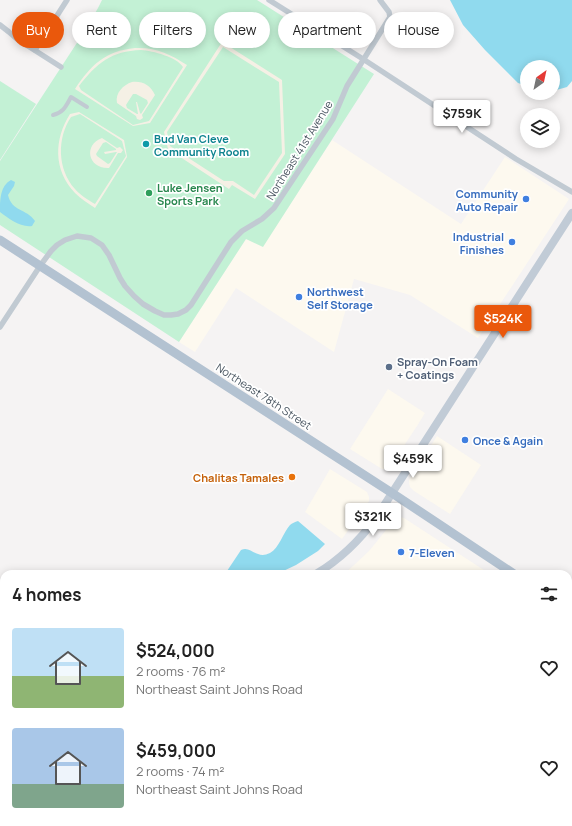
<!DOCTYPE html>
<meta charset="utf-8">
<style>
:root{--surface:#fff;--page:#f6f6f6;--text:#222;--muted:#767676;--accent:#ea580c}
body{margin:0;font-family:Manrope,sans-serif;background:var(--page);color:var(--text);height:100vh;display:flex;flex-direction:column;font-size:15px;white-space:nowrap}
*{box-sizing:border-box;margin:0}
p{font-size:13px;color:var(--muted)}
.icon{flex:none;width:22px;height:22px;fill:none;stroke:currentColor;stroke-width:2;stroke-linecap:round;stroke-linejoin:round}
.map{position:relative;flex:1;overflow:hidden}
.side{position:absolute;left:0px;top:570px;width:572px;height:256px;display:flex;flex-direction:column;background:var(--surface);border-radius:12px 12px 0 0;box-shadow:0 2px 10px #0003}
.side>*{flex:none}
.guide{position:absolute;left:12px;top:12px;width:548px;height:36px;display:flex;gap:8px}
.needle{width:26px;rotate:33deg}
.buttons{position:absolute;left:520px;top:60px;display:grid;gap:8px}
.buttons a{display:grid;place-items:center;width:40px;height:40px;border-radius:50%;background:var(--surface);box-shadow:0 2px 10px #0003;font-size:20px}
.price{position:absolute;translate:-50% -34px;padding:0 9px;border-radius:4px;background:#fff;color:#222;font-size:13px;line-height:26px;filter:drop-shadow(0 1px 2px #0008)}
.price::after{content:'';position:absolute;left:50%;top:24px;width:12px;height:9px;margin-left:-6px;background:inherit;clip-path:polygon(0 0,100% 0,50% 100%)}
.price.current{background:var(--accent);color:#fff}
ul{padding:0;list-style:none}
li{display:flex;align-items:center;gap:12px;height:100px;padding:0 12px}
li span{display:grid;place-items:center;flex:none;width:112px;height:80px;border-radius:4px;color:#555}
li>.icon{margin-inline-start:auto}
span .icon{width:48px;height:48px;fill:#fffc;stroke-width:1}
li b{font-size:17px}
h2{display:flex;justify-content:space-between;align-items:center;height:48px;padding:0 12px;font-size:17px}
.pill{padding:0 14px;border-radius:18px;background:var(--surface);box-shadow:0 2px 10px #0003;font-size:14px;line-height:36px}
.pill.current{background:var(--accent);color:#fff}
.map>svg:first-child{display:block}
.commercial{fill:#fdf9ef}
.green{fill:#c3f1d5}
.sand{fill:#f5f0e5;fill-rule:evenodd}
.water{fill:#90daee}
.lines{fill:none;stroke-linecap:round;stroke-linejoin:round}
.pedestrian{stroke:#c1cad2;stroke-width:4}
.minor{stroke:#c1cad2;stroke-width:5.5}
.tertiary{stroke:#c1cad2;stroke-width:7}
.secondary{stroke:#c1cbd6;stroke-width:8}
.primary{stroke:#b3c2d1;stroke-width:9}
.rail-casing{stroke:#b5b8bd;stroke-width:3.5}
.rail{stroke:#fff;stroke-width:2;stroke-dasharray:6;stroke-linecap:butt}
.culture-dot{fill:#0f9aa8;stroke:#fff;stroke-width:1.5}
.leisure-dot{fill:#2e9e5b;stroke:#fff;stroke-width:1.5}
.shop-dot{fill:#3f7fe0;stroke:#fff;stroke-width:1.5}
.service-dot{fill:#5c6f8a;stroke:#fff;stroke-width:1.5}
.food-dot{fill:#e8710a;stroke:#fff;stroke-width:1.5}
.labels{text-anchor:middle;dominant-baseline:central;stroke-width:3.5;stroke-linejoin:round;paint-order:stroke}
.culture-label{font-size:11px;font-weight:bold;fill:#0d838f;stroke:#fff;text-anchor:start}
.street-label{font-size:11px;fill:#4a5661;stroke:#fff}
.leisure-label{font-size:11px;font-weight:bold;fill:#27864d;stroke:#fff;text-anchor:start}
.shop-label{font-size:11px;font-weight:bold;fill:#366cbe;stroke:#fff;text-anchor:start}
.service-label{font-size:11px;font-weight:bold;fill:#4e5e75;stroke:#fff;text-anchor:start}
.food-label{font-size:11px;font-weight:bold;fill:#c56008;stroke:#fff;text-anchor:end}
</style>
<div class="map">
<svg width="572" height="826" viewBox="0 0 572 826">
<rect width="100%" height="100%" fill="#f5f3f3"/>
<g class="commercial">
<polygon points="332,140 461,224 505,157 569,199 478,338 410,295 354,279 334,352 236,288 195,352 179,342 246,239 263,246"/>
<polygon points="388,389 425,413 417,426 390,467 387,469 382,469 350,449"/>
<polygon points="437,436 481,465 450,514 414,491 410,487 409,483 409,480"/>
<polygon points="330,469 367,492 369,497 369,501 342,539 305,512"/>
<polygon points="400,517 404,518 490,574 344,574 354,565 369,551 378,540 394,520 396,518"/>
</g>
<g class="green">
<polygon points="102,0 257,0 287,19 291,20 301,28 374,74 263,247 246,239 179,342 0,225 0,161 84,32 98,8"/>
<polygon points="0,81 36,104 0,160"/>
</g>
<g class="sand">
<path d="M222,42L282,80L285,154L255,199L232,185L229,189L168,149L164,132ZM223,47L279,82L282,153L254,195L233,181H224L170,146L167,132Z"/>
<path d="M135,48C156,47 170,54 187,65L150,123L133,126L75,89C91,65 105,51 135,48ZM141,50C153,51 177,57 183,67L149,121L133,125L81,90L79,86C97,63 111,51 141,50Z"/>
<path d="M132,82C143,81 150,85 155,95L142,115L143,118L140,120L137,119L136,116L117,103C115,93 123,85 132,82ZM133,94H136L147,100L148,103L141,114L140,113L137,102H136L138,114H137L127,108L126,105Z"/>
<path d="M79,112L124,140L127,157L95,208C88,203 81,199 75,193C53,170 54,139 70,114ZM80,114L122,141L126,156L95,204C88,200 80,195 75,189C57,169 57,138 71,117Z"/>
<path d="M102,138L117,148L120,147L123,150L121,153H118L109,168C88,169 83,145 102,138ZM106,142L116,149V150L104,152L105,154L116,152H117L110,163L108,164L97,156L96,154L103,143Z"/>
</g>
<g class="water">
<polygon points="450,0 572,0 572,81 567,87 553,91 553,67 527,67 527,86 518,83 485,50 463,25"/>
<path d="M11,180L15,182L14,186L8,195C12,212 26,208 35,221L32,226C21,228 8,218 0,212C0,200 0,186 11,180Z"/>
<path d="M298,521L325,544L318,551L296,565L277,574H225L241,550C251,545 256,560 270,553C279,548 283,533 290,525C292,523 295,522 298,521Z"/>
</g>
<g class="lines">
<path class="pedestrian" d="M53,115C64,112 66,106 71,97L87,107"/>
<g class="minor">
<polyline points="269,0 363,59 516,159 572,192"/>
<polyline points="0,25 9,32 17,39 61,67"/>
<polyline points="35,50 67,0"/>
<polyline points="0,327 40,266 51,251 57,245 65,240 77,236 91,238 102,245 109,255 120,278 125,286 134,296 143,304 155,311 164,315 171,315 178,314 186,310 191,305 231,242 242,231 262,219 274,208 333,119 347,86 390,17 389,12 380,0"/>
<polyline points="0,824 4,818"/>
</g>
<polyline class="tertiary" points="417,826 419,822"/>
<g class="secondary">
<path d="M316,574C339,560 360,540 376,518L572,213"/>
<polyline points="0,610 4,610"/>
</g>
<g class="primary">
<polyline points="0,240 392,493 514,574"/>
<polyline points="568,610 572,612"/>
</g>
<g class="rail-casing">
<g id="rail">
<polyline points="568,603 572,601"/>
<polyline points="568,632 572,626"/>
<polyline points="0,636 4,636"/>
</g>
</g>
<use href="#rail" class="rail"/>
</g>
<circle class="culture-dot" cx="146" cy="144" r="4"/>
<circle class="leisure-dot" cx="149" cy="193" r="4"/>
<g class="shop-dot">
<circle cx="526" cy="199" r="4"/>
<circle cx="512" cy="242" r="4"/>
<circle cx="299" cy="297" r="4"/>
<circle cx="465" cy="440" r="4"/>
<circle cx="401" cy="552" r="4"/>
</g>
<circle class="service-dot" cx="389" cy="367" r="4"/>
<circle class="food-dot" cx="292" cy="477" r="4"/>
<g class="labels">
<g class="culture-label">
<text x="154" y="138">Bud Van Cleve<tspan x="154" dy="13">Community Room</tspan></text>
</g>
<g class="street-label">
<text transform="translate(299 150) rotate(-58)">Northeast 41st Avenue</text>
<text transform="translate(264 396) rotate(33)">Northeast 78th Street</text>
</g>
<g class="leisure-label">
<text x="157" y="187">Luke Jensen<tspan x="157" dy="13">Sports Park</tspan></text>
</g>
<g class="shop-label">
<text x="518" y="193" text-anchor="end">Community<tspan x="518" dy="13">Auto Repair</tspan></text>
<text x="504" y="236" text-anchor="end">Industrial<tspan x="504" dy="13">Finishes</tspan></text>
<text x="307" y="291">Northwest<tspan x="307" dy="13">Self Storage</tspan></text>
<text x="473" y="440">Once &amp; Again</text>
<text x="409" y="552">7-Eleven</text>
</g>
<g class="service-label">
<text x="397" y="361">Spray-On Foam<tspan x="397" dy="13">+ Coatings</tspan></text>
</g>
<g class="food-label">
<text x="284" y="477">Chalitas Tamales</text>
</g>
</g>
</svg>
<div class="buttons">
<a><svg class="needle" viewBox="-14 -14 28 28"><path d="M0-13l5 13h-10z" fill="#e53935"/><path d="M0 13l5-13h-10z" fill="#767676"/></svg></a>
<a><svg class="icon" aria-label="layers" viewBox="0 0 24 24"><path d="M12 4l9 5-9 5-9-5zM3 14l9 5 9-5"/></svg></a>
</div>
<b class="price" style="left:462px;top:134px">$759K</b>
<b class="price current" style="left:503px;top:339px">$524K</b>
<b class="price" style="left:413px;top:479px">$459K</b>
<b class="price" style="left:373px;top:537px">$321K</b>
<div class="guide">
<a class="pill current">Buy</a>
<a class="pill">Rent</a>
<a class="pill">Filters</a>
<a class="pill">New</a>
<a class="pill">Apartment</a>
<a class="pill">House</a>
</div>
<section class="side">
<h2>4 homes<svg class="icon" aria-label="filters" viewBox="0 0 24 24"><path d="M4 7h16M4 17h16"/><circle cx="9" cy="7" r="2"/><circle cx="15" cy="17" r="2"/></svg></h2>
<ul>
<li><span style="background:linear-gradient(#bfe0f5 60%,#8fb573 0)"><svg class="icon" aria-label="home" viewBox="0 0 24 24"><path d="M3 11l9-7 9 7M6 9v11h12V9"/></svg></span><div><b>$524,000</b><p>2 rooms · 76 m²</p><p>Northeast Saint Johns Road</p></div><svg class="icon" aria-label="heart" viewBox="0 0 24 24"><path d="M12 20l-8-8c-3-5 5-10 8-4 3-6 11-1 8 4z"/></svg></li>
<li><span style="background:linear-gradient(#a9c7e8 70%,#7fa58c 0)"><svg class="icon" aria-label="home" viewBox="0 0 24 24"><path d="M3 11l9-7 9 7M6 9v11h12V9"/></svg></span><div><b>$459,000</b><p>2 rooms · 74 m²</p><p>Northeast Saint Johns Road</p></div><svg class="icon" aria-label="heart" viewBox="0 0 24 24"><path d="M12 20l-8-8c-3-5 5-10 8-4 3-6 11-1 8 4z"/></svg></li>
</ul>
</section>
</div>
